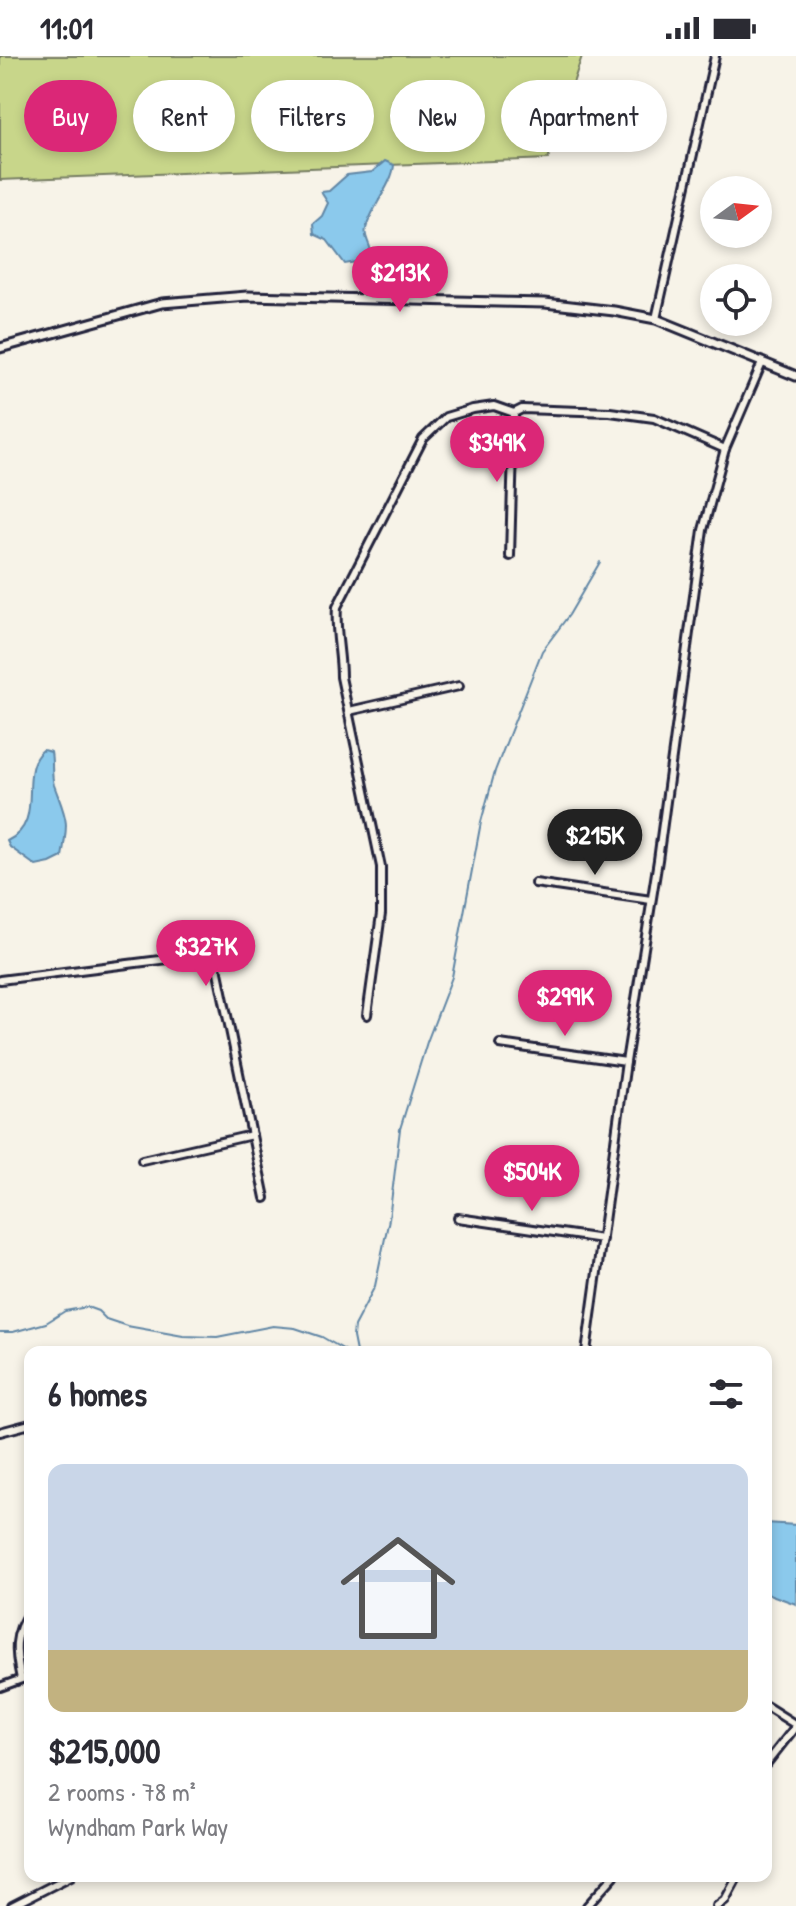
<!DOCTYPE html>
<meta charset="utf-8">
<style>
:root{--surface:#fff;--page:#f7f7f7;--text:#2b2b33;--muted:#7c7c81;--accent:#db2777}
body{margin:0;font-family:"Patrick Hand",sans-serif;background:var(--page);color:var(--text);height:100vh;display:flex;flex-direction:column;font-size:30px;white-space:nowrap}
*{box-sizing:border-box;margin:0}
p{font-size:26px;color:var(--muted)}
.icon{flex:none;width:44px;height:44px;fill:none;stroke:currentColor;stroke-width:2;stroke-linecap:round;stroke-linejoin:round}
.map{position:relative;flex:1;overflow:hidden}
.side{position:absolute;left:24px;top:1290px;width:748px;height:536px;display:flex;flex-direction:column;background:var(--surface);border-radius:16px;box-shadow:0 4px 12px #0003}
.side>*{flex:none}
.banner{position:absolute;left:24px;top:24px;width:748px;height:72px;display:flex;gap:16px}
.needle{width:52px;rotate:75deg}
.fabs{position:absolute;left:700px;top:120px;display:grid;gap:16px}
.fabs a{display:grid;place-items:center;width:72px;height:72px;border-radius:50%;background:var(--surface);box-shadow:0 4px 12px #0003;font-size:40px}
.price{position:absolute;translate:-50% -68px;padding:0 18px;border-radius:28px;background:var(--accent);color:#fff;font-size:26px;line-height:52px;filter:drop-shadow(0 2px 4px #0008)}
.price::after{content:'';position:absolute;left:50%;top:48px;width:24px;height:18px;margin-left:-12px;background:inherit;clip-path:polygon(0 0,100% 0,50% 100%)}
.price.on{background:#222;color:#fff}
ul{padding:0;list-style:none}
li{display:grid;align-content:center;gap:16px;height:424px;padding:0 24px}
li span{display:grid;place-items:center;height:248px;border-radius:16px;color:#555}
li>.icon{margin-inline-start:auto}
span .icon{width:144px;height:144px;fill:#fffc;stroke-width:1}
li b{font-size:34px}
h2{display:flex;justify-content:space-between;align-items:center;height:96px;padding:0 24px;font-size:34px}
.pill{padding:0 28px;border-radius:36px;background:var(--surface);box-shadow:0 4px 12px #0003;font-size:28px;line-height:72px}
.pill.on{background:var(--accent);color:#fff}
.status{display:flex;justify-content:space-between;align-items:center;height:56px;padding:0 40px;background:var(--surface);direction:ltr}
.status svg{height:22px;fill:currentColor}
.map>svg:first-child{display:block}
.green{fill:#c8d68a;stroke:#757c62;stroke-width:2}
.water{fill:#8bc9ec;stroke:#6186a5;stroke-width:2}
.lines{fill:none;stroke-linecap:round;stroke-linejoin:round}
.stream{stroke:#6186a5;stroke-width:2}
.minor-casing{stroke:#22223b;stroke-width:12}
.tertiary-casing{stroke:#22223b;stroke-width:13}
.minor{stroke:#f7f3e8;stroke-width:6}
.tertiary{stroke:#f7f3e8;stroke-width:7}
</style>
<div class="status"><b>11:01</b><svg viewBox="0 0 49 12"><path d="M0 12V9h3v3zM5 12V6h3v6zM10 12V3h3v9zM15 12V0h3v12zM26 1h20v11H26zM47 4h2v5h-2z"/></svg></div>
<div class="map">
<svg width="796" height="1850" viewBox="0 0 796 1850">
<rect width="100%" height="100%" fill="#f7f3e8"/>
<filter id="ink" filterUnits="userSpaceOnUse"><feTurbulence type="fractalNoise" baseFrequency=".0125" numOctaves="2"/><feDisplacementMap in="SourceGraphic" scale="16" xChannelSelector="R" yChannelSelector="G"/><feConvolveMatrix kernelMatrix="1 2 1 2 8 2 1 2 1" color-interpolation-filters="sRGB"/></filter>
<g filter="url(#ink)">
<polygon class="green" points="0,0 582,0 548,103 0,124"/>
<g class="water">
<path d="M385,105L394,109C393,127 371,152 366,173C363,181 371,188 371,197L362,205L345,208L327,184L314,178L313,168L322,160L328,147L321,136L329,135L347,119L372,116Z"/>
<path d="M43,694L51,696C53,707 51,719 54,729C67,765 69,762 62,801L50,807L36,810L10,791L7,785C47,766 16,715 43,694Z"/>
<polygon points="766,1467 796,1469 796,1548 766,1537"/>
</g>
<g class="lines">
<g class="stream">
<polyline points="0,1276 13,1276 46,1267 65,1255 87,1251 98,1255 106,1263 127,1270 183,1280 217,1281 273,1270 295,1272 322,1281 348,1296"/>
<polyline points="356,1296 353,1281 354,1270 375,1230 389,1163 400,1073 427,986 452,921 481,766 495,715 542,595 569,559 600,506"/>
</g>
<g class="minor-casing">
<g id="minor">
<polyline points="656,263 715,0"/>
<polyline points="510,500 514,357"/>
<polyline points="349,655 459,630"/>
<polyline points="535,827 651,844"/>
<polyline points="0,924 192,900 211,904 218,916 265,1142"/>
<path d="M367,959L381,858V811L341,621C341,597 335,576 337,551L423,383L446,361L473,353L494,350L514,357L522,353L610,356L654,362L725,393"/>
<polyline points="500,988 626,1006"/>
<polyline points="142,1104 252,1079"/>
<polyline points="458,1162 602,1183"/>
<polyline points="586,1296 626,1006 658,804 703,474 725,393 762,307"/>
<polyline points="0,1376 30,1368"/>
<path d="M21,1623C15,1596 13,1578 30,1555"/>
<polyline points="0,1631 30,1620"/>
<polyline points="766,1650 796,1669"/>
<polyline points="766,1708 796,1670"/>
<polyline points="12,1850 71,1820"/>
<polyline points="587,1850 614,1820"/>
<polyline points="717,1850 725,1844 738,1820"/>
</g>
</g>
<g class="tertiary-casing">
<polyline id="tertiary" points="0,292 162,247 247,240 545,247 614,255 656,263 796,320"/>
</g>
<use href="#minor" class="minor"/>
<use href="#tertiary" class="tertiary"/>
</g>
</g>
</svg>
<div class="fabs">
<a><svg class="needle" viewBox="-14 -14 28 28"><path d="M0-13l5 13h-10z" fill="#e53935"/><path d="M0 13l5-13h-10z" fill="#7c7c81"/></svg></a>
<a><svg class="icon" aria-label="locate" viewBox="0 0 24 24"><circle cx="12" cy="12" r="6"/><path d="M12 2v4M12 18v4M2 12h4M18 12h4"/></svg></a>
</div>
<b class="price" style="left:400px;top:258px">$213K</b>
<b class="price" style="left:497px;top:428px">$349K</b>
<b class="price on" style="left:595px;top:821px">$215K</b>
<b class="price" style="left:206px;top:932px">$327K</b>
<b class="price" style="left:565px;top:982px">$299K</b>
<b class="price" style="left:532px;top:1157px">$504K</b>
<div class="banner">
<a class="pill on">Buy</a>
<a class="pill">Rent</a>
<a class="pill">Filters</a>
<a class="pill">New</a>
<a class="pill">Apartment</a>
</div>
<section class="side">
<h2>6 homes<svg class="icon" aria-label="filters" viewBox="0 0 24 24"><path d="M4 7h16M4 17h16"/><circle cx="9" cy="7" r="2"/><circle cx="15" cy="17" r="2"/></svg></h2>
<ul>
<li><span style="background:linear-gradient(#c9d6e8 75%,#c2b280 0)"><svg class="icon" aria-label="home" viewBox="0 0 24 24"><path d="M3 11l9-7 9 7M6 9v11h12V9"/></svg></span><div><b>$215,000</b><p>2 rooms · 78 m²</p><p>Wyndham Park Way</p></div></li>
</ul>
</section>
</div>
